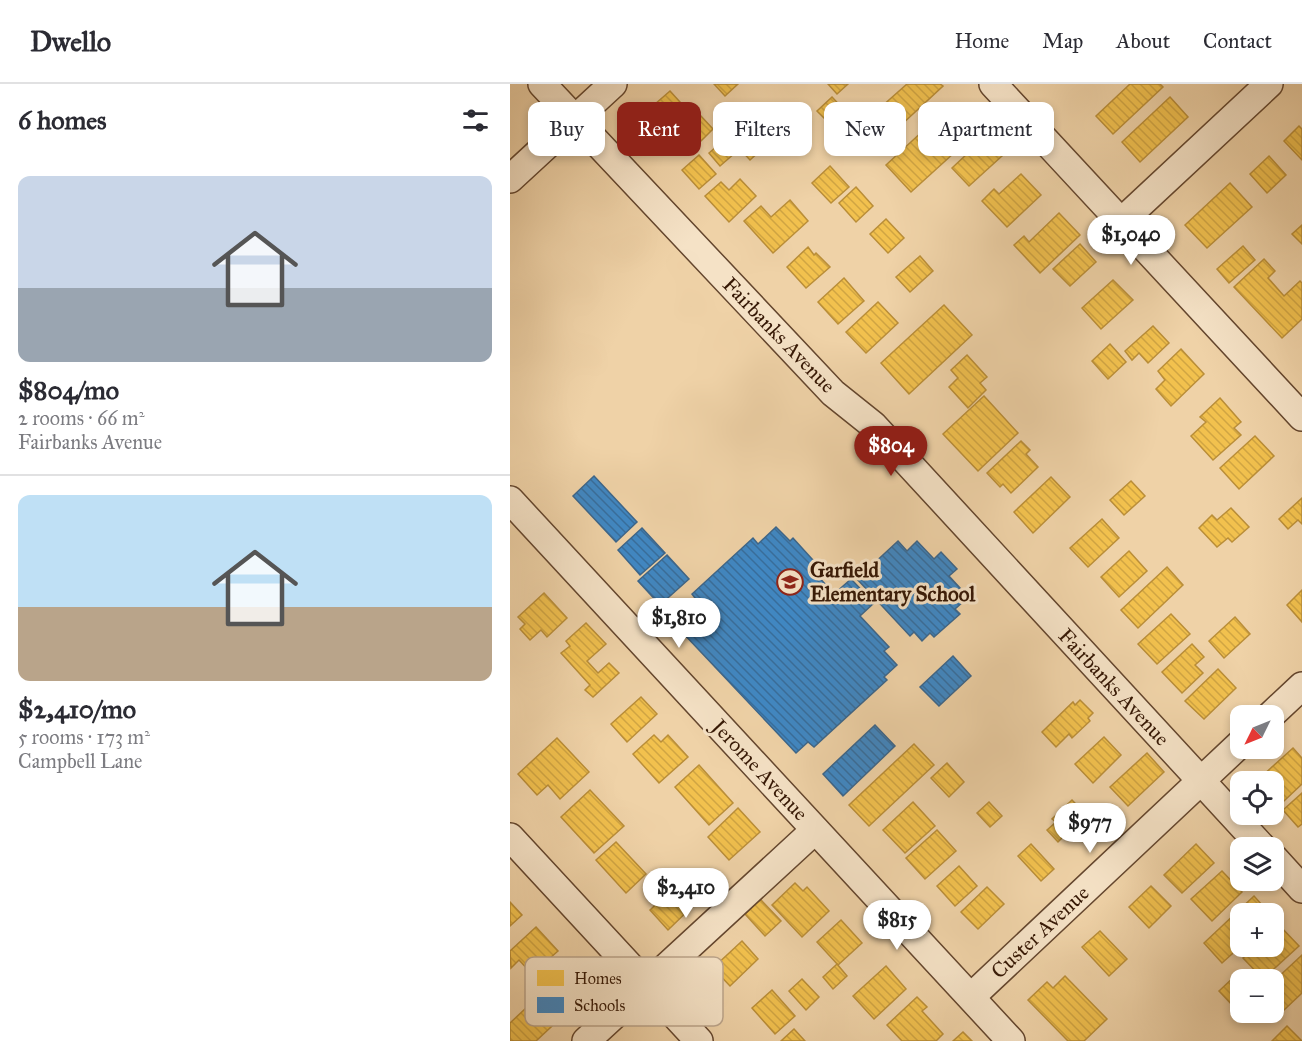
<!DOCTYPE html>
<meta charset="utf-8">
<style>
:root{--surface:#fff;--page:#f2f2f3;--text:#2b2b33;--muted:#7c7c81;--line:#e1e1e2;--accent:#8f2418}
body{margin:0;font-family:"IM FELL Great Primer",serif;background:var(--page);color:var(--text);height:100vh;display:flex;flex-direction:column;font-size:22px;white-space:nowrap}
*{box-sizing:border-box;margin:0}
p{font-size:20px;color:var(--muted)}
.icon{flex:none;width:33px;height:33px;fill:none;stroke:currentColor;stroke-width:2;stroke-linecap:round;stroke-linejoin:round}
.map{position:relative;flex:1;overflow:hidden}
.sheet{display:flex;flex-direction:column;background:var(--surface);width:510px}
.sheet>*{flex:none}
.top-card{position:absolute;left:18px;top:18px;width:570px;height:54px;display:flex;gap:12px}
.needle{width:39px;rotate:227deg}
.buttons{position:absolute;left:720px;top:621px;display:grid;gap:12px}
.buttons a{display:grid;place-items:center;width:54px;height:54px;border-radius:12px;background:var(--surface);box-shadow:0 3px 9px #0003;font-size:30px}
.price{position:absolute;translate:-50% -51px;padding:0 14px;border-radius:21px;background:#fff;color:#222;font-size:20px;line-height:39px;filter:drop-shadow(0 2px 3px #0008)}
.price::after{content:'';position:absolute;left:50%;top:36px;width:18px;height:14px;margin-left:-9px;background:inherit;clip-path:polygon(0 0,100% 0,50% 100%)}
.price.current{background:var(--accent);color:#fff}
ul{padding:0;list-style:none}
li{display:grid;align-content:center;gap:12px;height:318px;padding:0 18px}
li+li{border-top:2px solid var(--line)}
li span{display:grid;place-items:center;height:186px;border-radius:12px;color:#555}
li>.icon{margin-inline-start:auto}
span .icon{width:108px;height:108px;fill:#fffc;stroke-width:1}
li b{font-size:26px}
h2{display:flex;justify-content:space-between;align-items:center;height:72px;padding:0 18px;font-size:26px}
.chip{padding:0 21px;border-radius:12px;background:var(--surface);box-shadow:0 3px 9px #0003;font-size:21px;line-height:54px}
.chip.current{background:var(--accent);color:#fff}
header{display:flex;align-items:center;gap:36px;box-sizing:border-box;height:84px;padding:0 30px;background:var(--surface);border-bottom:2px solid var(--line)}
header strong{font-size:28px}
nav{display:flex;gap:33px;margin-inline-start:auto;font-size:21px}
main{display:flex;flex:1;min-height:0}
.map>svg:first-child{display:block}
.homes{fill:url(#homes-back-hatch);stroke:#ba8e38;stroke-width:1.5}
.schools{fill:url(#schools-back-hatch);stroke:#3c668b;stroke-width:1.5}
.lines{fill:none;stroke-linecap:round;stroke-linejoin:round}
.minor-casing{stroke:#64462e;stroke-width:30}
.minor{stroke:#f5e2c6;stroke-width:27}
.labels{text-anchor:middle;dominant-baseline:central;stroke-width:6;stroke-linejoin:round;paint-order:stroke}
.street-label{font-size:21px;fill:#361805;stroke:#f5e2c6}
.poi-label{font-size:21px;font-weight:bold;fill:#361805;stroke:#f5e2c6;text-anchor:start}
.key{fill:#f5e2c6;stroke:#bca58c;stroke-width:1.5}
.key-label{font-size:16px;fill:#361805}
</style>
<header>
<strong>Dwello</strong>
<nav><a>Home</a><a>Map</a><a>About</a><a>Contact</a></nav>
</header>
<main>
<section class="sheet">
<h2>6 homes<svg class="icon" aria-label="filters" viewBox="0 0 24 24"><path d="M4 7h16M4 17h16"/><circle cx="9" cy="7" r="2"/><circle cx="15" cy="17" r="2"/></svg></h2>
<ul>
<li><span style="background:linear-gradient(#c9d6e8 60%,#9aa5b1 0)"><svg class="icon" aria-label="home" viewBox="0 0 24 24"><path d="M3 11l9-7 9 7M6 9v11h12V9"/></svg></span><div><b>$804/mo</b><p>2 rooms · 66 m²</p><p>Fairbanks Avenue</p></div></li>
<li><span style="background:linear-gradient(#bfe0f5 60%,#b9a48a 0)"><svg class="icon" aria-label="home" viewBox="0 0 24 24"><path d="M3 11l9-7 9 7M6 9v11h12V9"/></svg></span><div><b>$2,410/mo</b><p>5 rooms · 173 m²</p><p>Campbell Lane</p></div></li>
</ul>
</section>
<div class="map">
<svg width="792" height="957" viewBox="0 0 792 957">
<defs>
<pattern id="homes-back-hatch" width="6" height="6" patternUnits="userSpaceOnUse" patternTransform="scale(1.5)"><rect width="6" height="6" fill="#f2c14e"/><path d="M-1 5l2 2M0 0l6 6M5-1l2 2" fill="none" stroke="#d0a543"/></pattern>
<pattern id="schools-back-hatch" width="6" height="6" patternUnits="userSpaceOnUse" patternTransform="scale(1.5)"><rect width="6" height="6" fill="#3f88c5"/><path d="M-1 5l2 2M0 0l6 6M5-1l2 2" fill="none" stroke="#366e9e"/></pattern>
</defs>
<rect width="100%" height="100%" fill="#efd2a7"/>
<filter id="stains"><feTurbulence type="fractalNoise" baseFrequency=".00333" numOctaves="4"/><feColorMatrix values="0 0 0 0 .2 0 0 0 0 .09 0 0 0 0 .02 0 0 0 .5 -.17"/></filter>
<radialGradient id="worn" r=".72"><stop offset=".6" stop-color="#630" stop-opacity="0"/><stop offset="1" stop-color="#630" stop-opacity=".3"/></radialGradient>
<g class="homes">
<polygon points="204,0 228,0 215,12"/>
<polygon points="318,0 338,0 327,10"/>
<polygon points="397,0 430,0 433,2 389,43 371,23"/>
<polygon points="620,0 650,0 653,3 603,50 586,32"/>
<polygon points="160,7 179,28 156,49 137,27"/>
<polygon points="322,13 339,31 325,45 307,27"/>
<polygon points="660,13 678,33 630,78 612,58"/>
<polygon points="441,21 466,49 401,108 376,81"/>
<polygon points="190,31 203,45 191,57 177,43"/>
<polygon points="238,32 261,57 240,76 217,51"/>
<polygon points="789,42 792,45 792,76 774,57"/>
<polygon points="475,53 492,72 459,102 442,84"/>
<polygon points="214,56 225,69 210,82 199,69"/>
<polygon points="189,71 206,90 189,105 172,86"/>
<polygon points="759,72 776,91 757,109 740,90"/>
<polygon points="320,82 339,103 321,119 302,99"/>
<polygon points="511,90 531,111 497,143 472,117 484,105 489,110"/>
<polygon points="230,95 246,112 219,138 195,112 211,98 219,106"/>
<polygon points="720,99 742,123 697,164 675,141"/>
<polygon points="346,103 363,122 346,138 329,119"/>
<polygon points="280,116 298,137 263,169 234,137 251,122 261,133"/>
<polygon points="549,129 570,151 530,189 504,161 514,152 519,158"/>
<polygon points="376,135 394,154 378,169 360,150"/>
<polygon points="792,141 792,160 782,150"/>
<polygon points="570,160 586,178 560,202 543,185"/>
<polygon points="733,162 745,176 719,199 707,185"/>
<polygon points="298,163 304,171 306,169 320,183 296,204 277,183"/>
<polygon points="410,172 423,187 400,208 386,193"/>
<polygon points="754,175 765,187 758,194 774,212 790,197 792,199 792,235 772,254 724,203"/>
<polygon points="334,194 354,217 328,240 308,218"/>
<polygon points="603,196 623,216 591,245 572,224"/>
<polygon points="368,218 388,239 356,269 336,248"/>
<polygon points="434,221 462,251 399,310 371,279"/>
<polygon points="643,242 659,259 638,279 629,269 622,276 615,267"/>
<polygon points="600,260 616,278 598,295 582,277"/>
<polygon points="671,265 694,290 661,322 646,305 655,296 648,287"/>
<polygon points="457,271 477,293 470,299 476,306 458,324 439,303 448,294 441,286"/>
<polygon points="474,312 508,349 468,387 433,350"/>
<polygon points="710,314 731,338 724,344 731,351 703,376 681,352 696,338 690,333"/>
<polygon points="745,352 764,372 729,405 710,384"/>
<polygon points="511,357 520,366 516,370 528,383 501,409 493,400 490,403 477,389"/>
<polygon points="541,393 560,413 523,449 504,428"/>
<polygon points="621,397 635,412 614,431 600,416"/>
<polygon points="792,414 792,440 788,436 778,445 769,435"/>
<polygon points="721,424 739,443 722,458 718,454 707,463 689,444 702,431 707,436"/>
<polygon points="592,435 609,454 578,483 560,464"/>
<polygon points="619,467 637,487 609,513 591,493"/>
<polygon points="657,483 673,501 628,544 611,526"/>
<polygon points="792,506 792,538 777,521"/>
<polygon points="34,509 57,534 37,553 31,546 20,556 10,545 15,540 8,533"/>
<polygon points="661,530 680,550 647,580 628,560"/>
<polygon points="725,533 740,550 714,574 699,557"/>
<polygon points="76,539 96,560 77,577 88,589 99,579 109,589 83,613 75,606 80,601 51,569 60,562 56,557"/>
<polygon points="682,560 694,573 685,581 693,589 672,609 652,588"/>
<polygon points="708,585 726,604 694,635 675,617"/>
<polygon points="131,613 147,630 117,658 101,640"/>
<polygon points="570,616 583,629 578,634 580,637 562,654 559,650 546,663 532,648 563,618 565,621"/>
<polygon points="144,651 151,658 158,651 178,673 149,699 123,670"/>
<polygon points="594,653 611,671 583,699 565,680"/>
<polygon points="47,654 79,688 50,715 38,701 27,711 8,690"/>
<polygon points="404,660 424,681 359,742 339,721"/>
<polygon points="783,664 792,674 792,700 774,717 764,705 764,698 757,698 752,692"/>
<polygon points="637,669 654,688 618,722 600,703"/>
<polygon points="437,679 454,698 439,713 421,694"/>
<polygon points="189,681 223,719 199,741 165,703"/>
<polygon points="80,706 114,742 84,769 51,733"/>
<polygon points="792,709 792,740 788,743 773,726"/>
<polygon points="562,716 583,738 563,757 556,750 548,758 537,746 546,738 542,735"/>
<polygon points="403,718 425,742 395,769 373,746"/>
<polygon points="479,718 492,732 480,743 467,729"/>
<polygon points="228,724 250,748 219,776 198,753"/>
<polygon points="427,746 446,767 415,795 396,774"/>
<polygon points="106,758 136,790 116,809 86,776"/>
<polygon points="521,760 544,785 531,797 508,772"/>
<polygon points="686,760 704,779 672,809 654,791"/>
<polygon points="449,782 467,802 445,822 427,802"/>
<polygon points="712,787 732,808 702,837 681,815"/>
<polygon points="178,790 186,799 177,808 187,818 158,846 140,826"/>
<polygon points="285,799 293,807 297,803 319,827 292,853 262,821"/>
<polygon points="641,802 661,822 639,844 619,823"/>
<polygon points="477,803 494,820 468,845 451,828"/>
<polygon points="744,812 760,830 730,830 731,862 712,879 694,859"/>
<polygon points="250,815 271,837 255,852 235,830"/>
<polygon points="0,818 12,831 0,842"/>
<polygon points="331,836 352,859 328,881 307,858"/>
<polygon points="769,841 789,862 753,895 733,874 746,862 764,862 764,846"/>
<polygon points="26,843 48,867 22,890 9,876 1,884 0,867"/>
<polygon points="590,847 617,875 599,892 572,863"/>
<polygon points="232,857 248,875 220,902 203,884"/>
<polygon points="792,871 792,909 773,927 764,917 764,897"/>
<polygon points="63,880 84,903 26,957 0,957 0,939"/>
<polygon points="327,880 337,892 323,905 313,893"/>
<polygon points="376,882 396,905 364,935 343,912"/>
<polygon points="726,891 730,896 730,915 723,922 709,907"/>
<polygon points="555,892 597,935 574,957 558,957 518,916 537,898 543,904"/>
<polygon points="292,895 309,913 296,926 279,907"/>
<polygon points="262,906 285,932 265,950 242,924"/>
<polygon points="407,913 417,923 412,927 433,950 426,957 392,957 377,941"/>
<polygon points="777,942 792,957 762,957"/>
<polygon points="284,945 295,957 271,957"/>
<polygon points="453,948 462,957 443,957"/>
</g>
<g class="schools">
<polygon points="84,392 127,438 106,458 63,412"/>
<polygon points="266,443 280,457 283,454 312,486 307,491 324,510 341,495 364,519 350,532 379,563 374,567 387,581 374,593 377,596 304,663 298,658 286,669 173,549 179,544 166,531 185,514 182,510 243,454 248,460"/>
<polygon points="132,444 155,469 130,491 108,466"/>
<polygon points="388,457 397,467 407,457 424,475 431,468 447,485 439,492 450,504 445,508 454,517 445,525 450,530 424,553 420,549 412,557 404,548 400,552 347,495"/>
<polygon points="157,471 179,495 150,521 128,497"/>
<polygon points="443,572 461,592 429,622 410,603"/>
<polygon points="365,641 385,662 333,712 313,690"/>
</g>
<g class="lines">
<g class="minor-casing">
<g id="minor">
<polyline points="32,0 323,309 363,341 753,764"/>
<polyline points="483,0 792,333"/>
<polyline points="0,95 103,0"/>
<polyline points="611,138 759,0"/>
<polyline points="0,416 501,957"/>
<polyline points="760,632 792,602"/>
<polyline points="0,753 189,957"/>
<polyline points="764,774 792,805"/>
<polyline points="461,913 730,660"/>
<polyline points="76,957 305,746"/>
</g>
</g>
<use href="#minor" class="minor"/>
</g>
<defs>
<g id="school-ring" transform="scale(1.35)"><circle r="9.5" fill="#f5e2c6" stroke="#8f2418" stroke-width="1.5"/><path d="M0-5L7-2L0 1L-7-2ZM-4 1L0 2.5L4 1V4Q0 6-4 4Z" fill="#8f2418"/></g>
</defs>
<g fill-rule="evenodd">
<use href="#school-ring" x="280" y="498"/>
</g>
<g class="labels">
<g class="street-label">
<text transform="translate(269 251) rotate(46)">Fairbanks Avenue</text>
<text transform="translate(604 603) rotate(47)">Fairbanks Avenue</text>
<text transform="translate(250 686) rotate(47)">Jerome Avenue</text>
<text transform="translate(530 848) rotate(-43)">Custer Avenue</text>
</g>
<g class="poi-label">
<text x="300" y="486">Garfield<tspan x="300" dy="24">Elementary School</tspan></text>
</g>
</g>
<rect x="15" y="873" width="198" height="69" rx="9" class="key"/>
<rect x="27" y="886" width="27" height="16" fill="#f2c14e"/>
<rect x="27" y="913" width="27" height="16" fill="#3f88c5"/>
<g class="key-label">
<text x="64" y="900">Homes</text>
<text x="64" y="927">Schools</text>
</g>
<rect width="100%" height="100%" filter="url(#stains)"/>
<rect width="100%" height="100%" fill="url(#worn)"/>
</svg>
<div class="buttons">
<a><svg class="needle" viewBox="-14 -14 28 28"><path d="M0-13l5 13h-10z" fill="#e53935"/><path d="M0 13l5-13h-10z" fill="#7c7c81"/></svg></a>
<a><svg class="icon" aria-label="locate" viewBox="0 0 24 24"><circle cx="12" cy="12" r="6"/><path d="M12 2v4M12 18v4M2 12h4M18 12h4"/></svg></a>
<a><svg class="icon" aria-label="layers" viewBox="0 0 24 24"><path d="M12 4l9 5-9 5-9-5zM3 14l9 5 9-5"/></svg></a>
<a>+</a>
<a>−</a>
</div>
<b class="price" style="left:621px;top:182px">$1,040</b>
<b class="price current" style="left:381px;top:393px">$804</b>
<b class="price" style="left:169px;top:565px">$1,810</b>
<b class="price" style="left:580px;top:770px">$977</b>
<b class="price" style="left:176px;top:835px">$2,410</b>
<b class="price" style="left:387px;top:867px">$815</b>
<div class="top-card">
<a class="chip">Buy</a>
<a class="chip current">Rent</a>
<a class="chip">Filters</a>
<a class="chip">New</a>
<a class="chip">Apartment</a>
</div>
</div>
</main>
